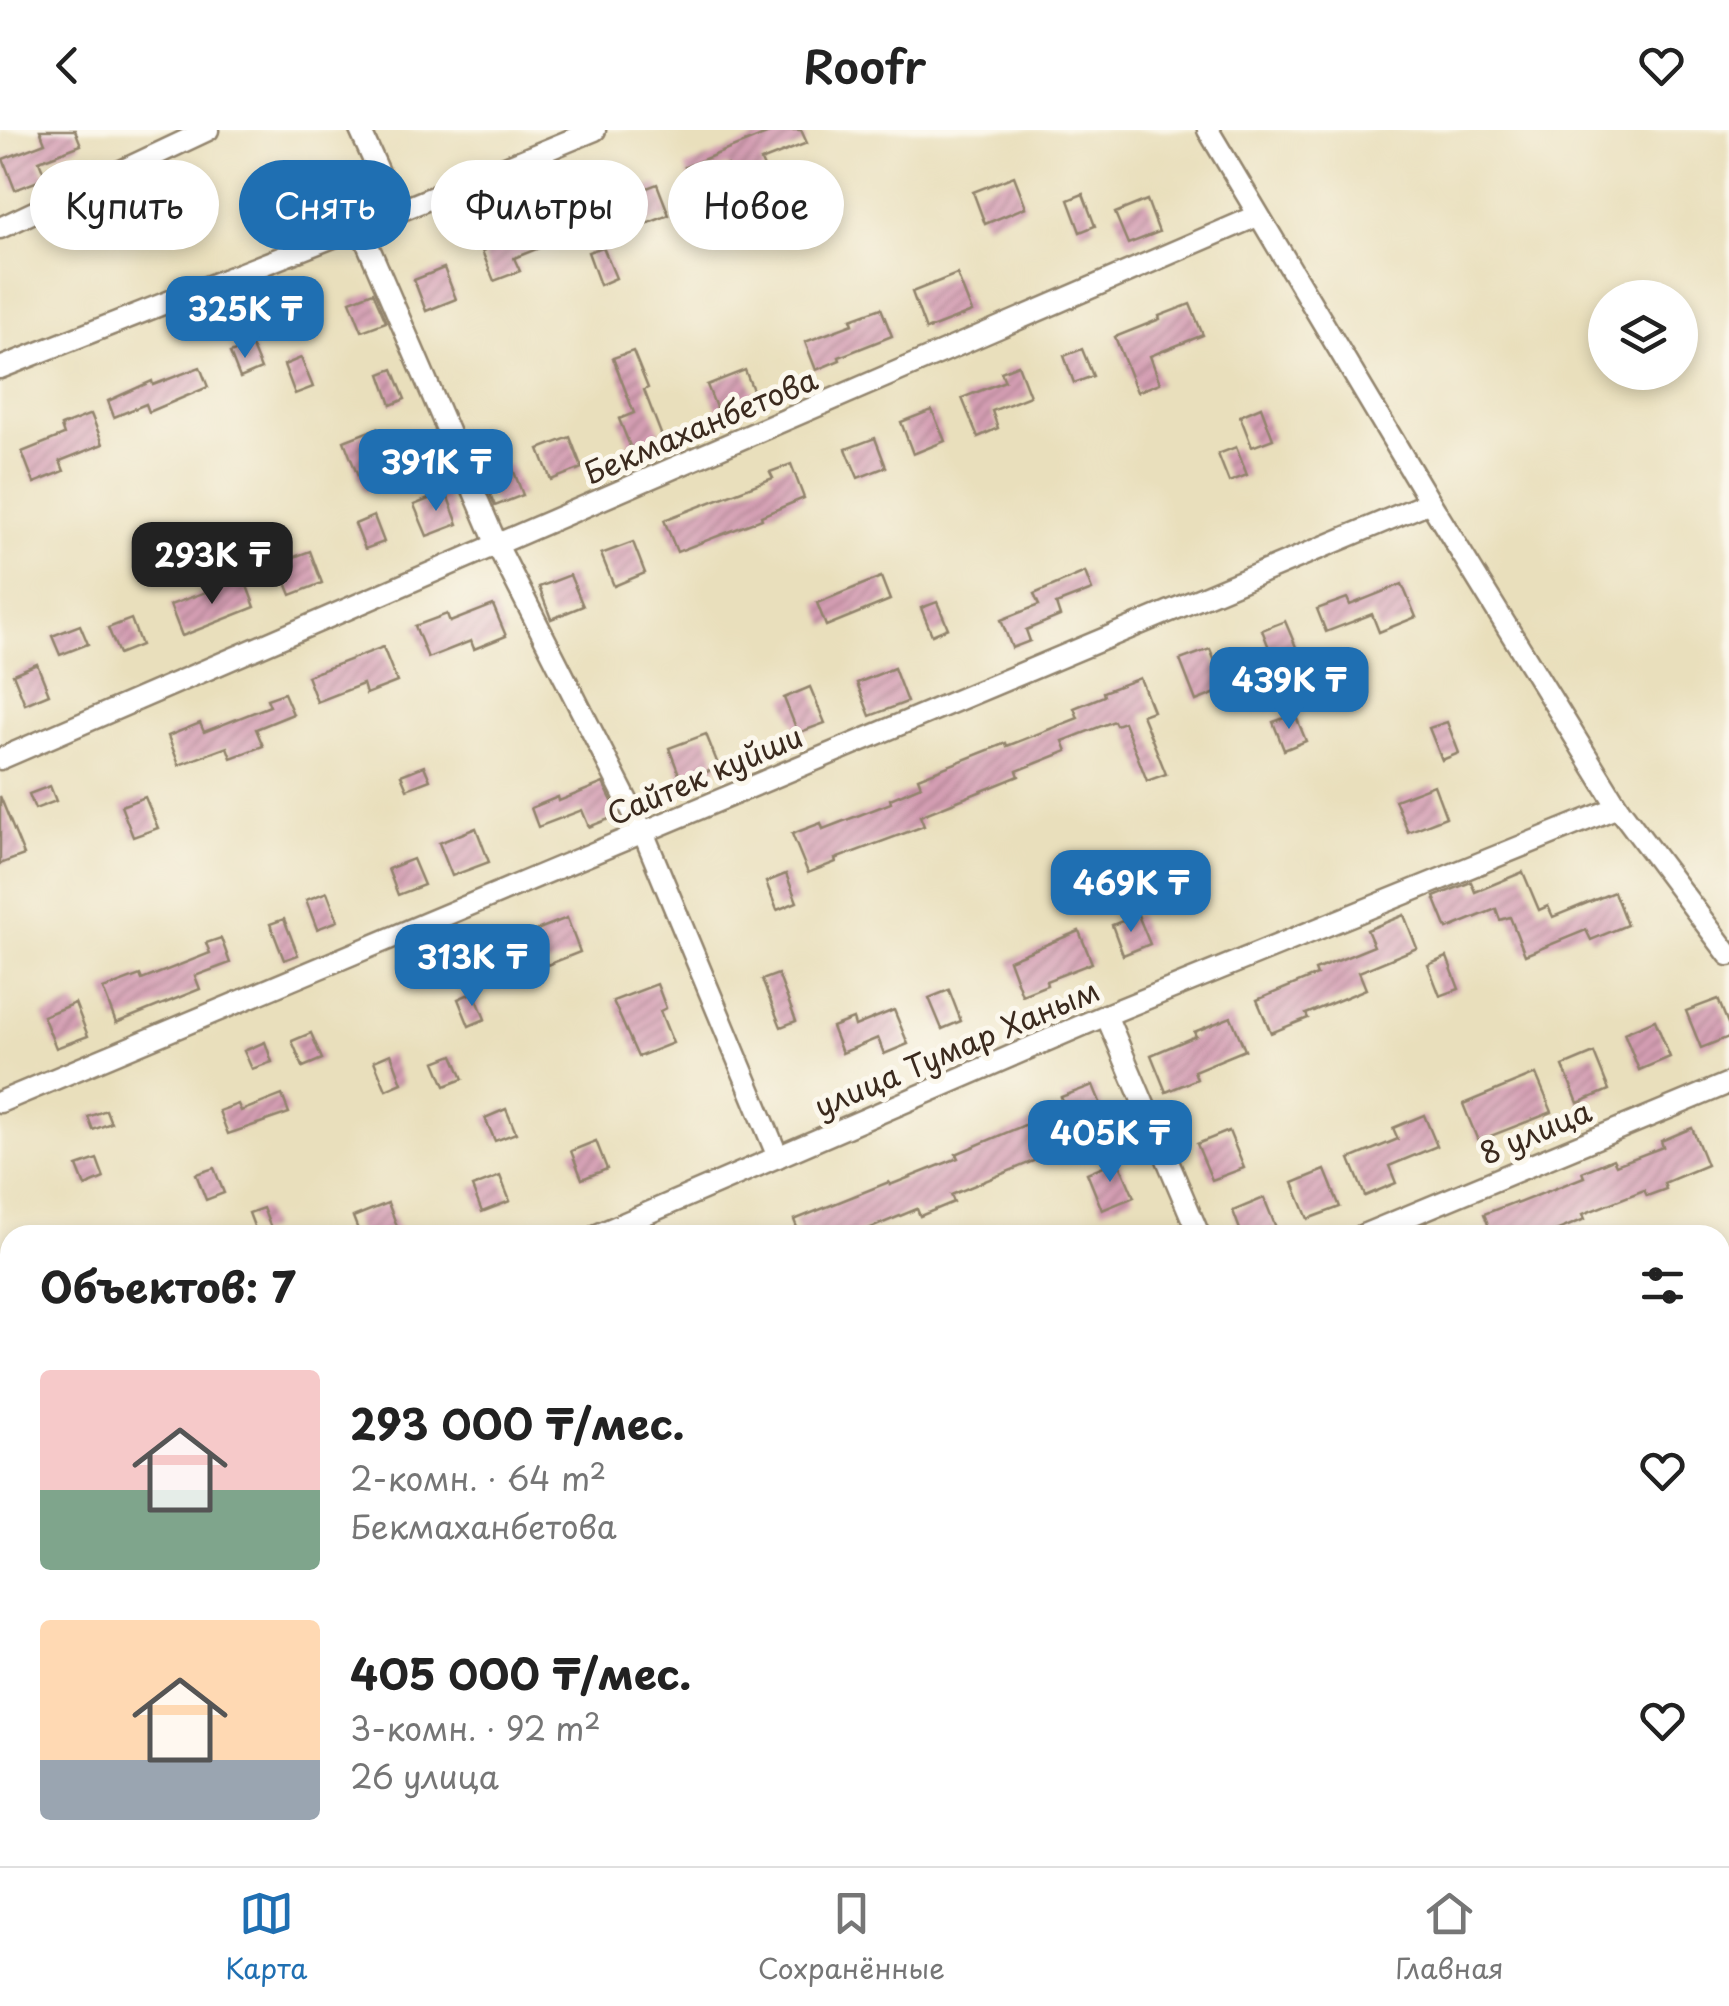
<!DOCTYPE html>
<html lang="ru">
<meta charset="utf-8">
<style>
:root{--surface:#fff;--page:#f6f6f6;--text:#222;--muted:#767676;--line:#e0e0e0;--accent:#1f6fb2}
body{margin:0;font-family:"Playpen Sans",sans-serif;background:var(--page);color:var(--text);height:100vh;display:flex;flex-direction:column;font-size:38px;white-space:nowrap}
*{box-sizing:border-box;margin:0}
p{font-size:32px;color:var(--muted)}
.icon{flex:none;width:55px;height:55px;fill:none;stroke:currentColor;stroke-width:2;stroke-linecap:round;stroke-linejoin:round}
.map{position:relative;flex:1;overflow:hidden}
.details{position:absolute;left:0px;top:1095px;width:1730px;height:642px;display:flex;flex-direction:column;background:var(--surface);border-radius:30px 30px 0 0;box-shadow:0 5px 15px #0003}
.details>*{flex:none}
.banner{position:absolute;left:30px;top:30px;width:1000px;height:90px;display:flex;gap:20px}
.tools{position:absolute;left:1588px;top:150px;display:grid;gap:20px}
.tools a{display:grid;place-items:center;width:110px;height:110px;border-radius:50%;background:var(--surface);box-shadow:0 5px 15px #0003;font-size:50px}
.price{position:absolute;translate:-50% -85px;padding:0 22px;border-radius:20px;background:var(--accent);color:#fff;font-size:32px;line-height:65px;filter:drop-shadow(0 2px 5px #0008)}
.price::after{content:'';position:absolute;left:50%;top:60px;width:30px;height:22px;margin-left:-15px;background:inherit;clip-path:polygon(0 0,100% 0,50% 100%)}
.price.active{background:#222;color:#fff}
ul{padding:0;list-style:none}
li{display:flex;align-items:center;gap:30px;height:250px;padding:0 40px}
li span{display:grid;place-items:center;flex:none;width:280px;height:200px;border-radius:10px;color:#555}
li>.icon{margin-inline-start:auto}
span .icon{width:120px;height:120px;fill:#fffc;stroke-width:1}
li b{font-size:42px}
h2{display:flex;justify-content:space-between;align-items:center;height:120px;padding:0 40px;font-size:42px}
.pill{padding:0 35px;border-radius:45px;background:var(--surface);box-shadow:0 5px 15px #0003;font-size:35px;line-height:90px}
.pill.active{background:var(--accent);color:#fff}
header{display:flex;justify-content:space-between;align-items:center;height:130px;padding:0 40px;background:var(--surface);font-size:45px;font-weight:600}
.tabs{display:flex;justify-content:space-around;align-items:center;height:140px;border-top:2px solid var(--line);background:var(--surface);font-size:28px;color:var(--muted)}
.tabs a{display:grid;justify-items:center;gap:5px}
.tabs .active{color:var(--accent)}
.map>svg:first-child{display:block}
.building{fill:url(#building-hatch)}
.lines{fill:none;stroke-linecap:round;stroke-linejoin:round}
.minor-casing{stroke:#92846d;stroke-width:25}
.minor{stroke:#fff;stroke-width:20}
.labels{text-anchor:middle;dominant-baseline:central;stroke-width:10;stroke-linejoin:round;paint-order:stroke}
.street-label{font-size:30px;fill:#3b2a1e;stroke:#fbf7ec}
</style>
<header><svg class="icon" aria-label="back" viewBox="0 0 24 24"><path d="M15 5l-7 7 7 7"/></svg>Roofr<svg class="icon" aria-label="heart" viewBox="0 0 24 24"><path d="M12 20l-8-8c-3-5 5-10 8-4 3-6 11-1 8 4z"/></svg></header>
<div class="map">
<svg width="1729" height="1736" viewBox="0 0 1729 1736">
<defs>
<pattern id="building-hatch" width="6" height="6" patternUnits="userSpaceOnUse" patternTransform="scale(2.5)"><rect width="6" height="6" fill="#d49eb3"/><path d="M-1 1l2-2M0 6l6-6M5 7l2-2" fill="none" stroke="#ad8191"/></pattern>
</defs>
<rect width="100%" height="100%" fill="#fbf7ec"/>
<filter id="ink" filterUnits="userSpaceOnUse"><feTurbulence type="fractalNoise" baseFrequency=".01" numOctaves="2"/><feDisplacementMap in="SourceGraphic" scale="20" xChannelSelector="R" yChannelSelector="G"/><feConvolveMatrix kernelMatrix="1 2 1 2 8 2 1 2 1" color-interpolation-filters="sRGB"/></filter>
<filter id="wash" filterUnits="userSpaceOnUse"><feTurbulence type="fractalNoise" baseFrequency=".0048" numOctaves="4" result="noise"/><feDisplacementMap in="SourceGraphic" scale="40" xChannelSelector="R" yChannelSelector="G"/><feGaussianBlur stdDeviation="2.25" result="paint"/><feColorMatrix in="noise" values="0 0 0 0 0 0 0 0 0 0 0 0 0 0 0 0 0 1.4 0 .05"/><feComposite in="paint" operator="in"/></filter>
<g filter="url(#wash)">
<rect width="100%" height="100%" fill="#e9dfbc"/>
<g id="blocks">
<g class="building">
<polygon points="40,0 75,0 81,15 39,31 46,48 15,60 3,29 45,13"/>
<polygon points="768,0 801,0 807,13 761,31 765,40 735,52 728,35 690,50 685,37 769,3"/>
<polygon points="1014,46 1026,77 985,94 973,62"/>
<polygon points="657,54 669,85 639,97 626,66"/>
<polygon points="1083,64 1095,96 1080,102 1068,70"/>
<polygon points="1147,70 1159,102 1128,114 1115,83"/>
<polygon points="537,84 549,114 514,128 520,141 494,151 482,121 528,102 523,89"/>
<polygon points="603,117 616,148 600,155 588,122"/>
<polygon points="444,138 456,169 426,181 414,150"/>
<polygon points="957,144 972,182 926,200 912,162"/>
<polygon points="373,162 386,192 362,201 350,171"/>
<polygon points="1190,174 1203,205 1150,226 1160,253 1137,262 1115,207 1160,189 1159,186"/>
<polygon points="881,178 892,206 839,227 840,230 816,240 805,212 853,194 851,189"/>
<polygon points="251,215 261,239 240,248 230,223"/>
<polygon points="1082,219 1093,246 1074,253 1064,226"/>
<polygon points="633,221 648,258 644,260 663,309 632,321 619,289 634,283 613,228"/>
<polygon points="301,228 313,257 295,264 284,235"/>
<polygon points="1018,235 1030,266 992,281 998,298 978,307 962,268 1005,251 1001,242"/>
<polygon points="200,237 208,257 149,282 146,274 114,287 108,271 152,251 153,255"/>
<polygon points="393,239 405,269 391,275 380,244"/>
<polygon points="745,240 757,270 719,285 707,255"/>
<polygon points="1261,277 1273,309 1252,317 1240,286"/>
<polygon points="932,280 945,311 913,324 901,292"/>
<polygon points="91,284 103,314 60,331 64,341 34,353 22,322 64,305 61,296"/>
<polygon points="377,298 397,349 364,362 344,311"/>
<polygon points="570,307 582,338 551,350 539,319"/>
<polygon points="875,308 886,337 858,348 846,319"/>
<polygon points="1236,317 1247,345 1229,352 1218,324"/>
<polygon points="511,334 523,365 495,376 482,345"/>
<polygon points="791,334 804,368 761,386 762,389 677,422 664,390 773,348 770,342"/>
<polygon points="446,362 458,394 427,406 414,375"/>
<polygon points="374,386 384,412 365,419 355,394"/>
<polygon points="633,412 645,443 614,456 601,424"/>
<polygon points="310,421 322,453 291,465 278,433"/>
<polygon points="1085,442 1092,460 1056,474 1060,486 1026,500 1030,511 1012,518 1001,490 1039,475 1034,464"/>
<polygon points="570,445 583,476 551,489 539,457"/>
<polygon points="881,447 890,470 826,496 817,473"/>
<polygon points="244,448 255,477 182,506 170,475"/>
<polygon points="1402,454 1416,487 1379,502 1372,484 1326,502 1317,479 1347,468 1350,475"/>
<polygon points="937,472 948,498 932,505 921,478"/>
<polygon points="493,475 506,506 474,519 471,511 428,528 415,496 447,484 450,492"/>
<polygon points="131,489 141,515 119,524 108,498"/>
<polygon points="1285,491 1299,524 1275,533 1262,500"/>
<polygon points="80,495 88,514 60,525 52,506"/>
<polygon points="383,517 397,552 366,564 363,554 317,572 307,546"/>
<polygon points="1210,519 1226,559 1196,571 1180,530"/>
<polygon points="37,534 49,564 25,574 13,544"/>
<polygon points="894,538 907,572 870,586 857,553"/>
<polygon points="1140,548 1153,581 1142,585 1166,644 1147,651 1124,592 1116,595 1114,591 1063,611 1067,621 1017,641 1019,646 920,686 924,696 835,729 836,732 808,743 792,704 821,693 823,699 891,673 890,669 921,656 918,648 1006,613 1007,616 1078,588 1074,578 1104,566 1103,562"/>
<polygon points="810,557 825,593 798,603 784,568"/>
<polygon points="284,563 293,584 256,599 263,616 231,628 227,617 179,635 168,606 200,593 204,602 270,576 267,569"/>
<polygon points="1295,584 1306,611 1284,620 1273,592"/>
<polygon points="1447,592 1459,623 1442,630 1429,598"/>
<polygon points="706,604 719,637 682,652 669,618"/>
<polygon points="424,636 430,650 407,659 401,645"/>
<polygon points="603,653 619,685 589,697 582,680 538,697 531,678 558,667 559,671"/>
<polygon points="1434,655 1446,687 1408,702 1395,670"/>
<polygon points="50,656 56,671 35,679 29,664"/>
<polygon points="0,666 24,725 0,734"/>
<polygon points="145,667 158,698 133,707 121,676"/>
<polygon points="476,698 489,732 452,746 439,713"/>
<polygon points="413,729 424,755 398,765 388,739"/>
<polygon points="1158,738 1170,768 1156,774 1144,743"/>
<polygon points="1523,742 1539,780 1548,776 1553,787 1614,762 1627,795 1591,810 1586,800 1525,825 1510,787 1500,790 1496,779 1447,799 1434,767 1471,752 1475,762"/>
<polygon points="786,744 797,772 777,780 766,752"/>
<polygon points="327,762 338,791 317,799 306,770"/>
<polygon points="1138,785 1150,814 1123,825 1112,795"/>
<polygon points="1404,785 1417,818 1359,842 1366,859 1306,884 1308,888 1271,903 1257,870 1317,845 1315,840 1374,816 1367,800"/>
<polygon points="567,788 580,822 547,835 534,801"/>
<polygon points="284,789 298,825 284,830 270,794"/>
<polygon points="1079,801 1092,833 1046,851 1047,855 1022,865 1009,830"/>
<polygon points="221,808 230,833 195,846 200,859 116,893 103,859 140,845 142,850 210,823 206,813"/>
<polygon points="1447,827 1459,859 1440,866 1428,835"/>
<polygon points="778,844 796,891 781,897 762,850"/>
<polygon points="657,854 666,878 660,881 673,913 638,927 613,871"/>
<polygon points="949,860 961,891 942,899 929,868"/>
<polygon points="474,862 485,889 469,896 458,869"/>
<polygon points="1718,869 1729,896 1729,907 1701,918 1686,881"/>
<polygon points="75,873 88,906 56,918 43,886"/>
<polygon points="894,880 908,914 884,924 878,908 842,923 832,897 853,889 855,896"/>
<polygon points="1231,887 1245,920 1194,941 1197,949 1166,962 1151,925 1196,906 1194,902"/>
<polygon points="1655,890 1670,927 1639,940 1624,903"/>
<polygon points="311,903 322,929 303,937 292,911"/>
<polygon points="265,912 272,932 252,939 244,921"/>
<polygon points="1594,923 1609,960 1578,973 1563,936"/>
<polygon points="391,924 402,953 386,960 374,931"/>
<polygon points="453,925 463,949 445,956 435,932"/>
<polygon points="1536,944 1552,982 1478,1011 1463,974"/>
<polygon points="1093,955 1108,992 1076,1004 1061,967"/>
<polygon points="282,965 289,983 228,1004 219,981 238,974 241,981"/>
<polygon points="506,979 516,1003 495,1011 485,988"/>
<polygon points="106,980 111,993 93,1000 88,987"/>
<polygon points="1424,985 1437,1016 1389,1036 1396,1053 1365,1066 1350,1029 1398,1009 1393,998"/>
<polygon points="1034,991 1048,1025 951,1065 954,1072 920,1086 917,1079 854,1105 800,1105 794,1090 889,1052 890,1055 958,1028 956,1024"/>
<polygon points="1692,998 1707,1035 1664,1053 1666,1059 1647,1066 1644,1060 1583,1084 1585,1089 1546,1105 1492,1105 1484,1084 1515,1072 1516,1074 1584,1047 1582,1042 1613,1029 1616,1035 1663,1017 1661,1011"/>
<polygon points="1229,1001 1244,1038 1212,1050 1197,1014"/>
<polygon points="596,1011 607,1039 582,1049 571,1021"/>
<polygon points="97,1029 104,1048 85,1056 77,1036"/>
<polygon points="1118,1030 1134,1067 1102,1080 1087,1043"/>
<polygon points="214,1038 224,1063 206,1070 196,1044"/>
<polygon points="1325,1040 1340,1077 1308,1089 1293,1053"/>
<polygon points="500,1046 510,1071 482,1082 472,1057"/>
<polygon points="1264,1068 1279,1105 1242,1105 1233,1081"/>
<polygon points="388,1073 399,1101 390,1105 360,1105 353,1087"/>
<polygon points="263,1078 271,1098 257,1104 249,1083"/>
</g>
</g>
</g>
<g filter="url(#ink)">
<use href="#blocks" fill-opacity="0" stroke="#92846d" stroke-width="2.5"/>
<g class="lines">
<g class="minor-casing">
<g id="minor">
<polyline points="360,0 397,82"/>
<polyline points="1208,0 1430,372 1618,677 1729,825"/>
<polyline points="360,97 497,415 643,702 778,1027"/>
<polyline points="0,98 208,0"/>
<polyline points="0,238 397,82 595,0"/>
<polyline points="0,629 1257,86"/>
<polyline points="1106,885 1199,1105"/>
<polyline points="0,972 1430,372"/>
<polyline points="597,1105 1106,885 1618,677"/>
<polyline points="1363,1105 1729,953"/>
<polyline points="1720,1236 1729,1232"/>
<polyline points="0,1360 10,1356"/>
<polyline points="1720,1524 1729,1520"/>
<polyline points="0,1558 10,1581"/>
<polyline points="71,1728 74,1736"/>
<polyline points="772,1728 776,1736"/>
<polyline points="1456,1728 1459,1736"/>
<polyline points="1688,1728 1692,1736"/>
<polyline points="511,1736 533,1728"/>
<polyline points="1222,1736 1243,1728"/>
</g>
</g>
<use href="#minor" class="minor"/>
</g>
</g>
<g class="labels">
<g class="street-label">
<text transform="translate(700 295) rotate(-23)">Бекмаханбетова</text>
<text transform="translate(704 644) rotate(-23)">Сайтек куйши</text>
<text transform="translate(956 917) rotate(-23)">улица Тумар Ханым</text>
<text transform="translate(1535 1001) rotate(-23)">8 улица</text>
</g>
</g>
</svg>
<div class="tools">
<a><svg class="icon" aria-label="layers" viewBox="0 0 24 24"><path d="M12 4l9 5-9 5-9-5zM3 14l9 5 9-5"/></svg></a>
</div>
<b class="price" style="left:245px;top:231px">325K ₸</b>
<b class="price" style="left:436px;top:384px">391K ₸</b>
<b class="price active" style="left:212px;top:477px">293K ₸</b>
<b class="price" style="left:1289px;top:602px">439K ₸</b>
<b class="price" style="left:1131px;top:805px">469K ₸</b>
<b class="price" style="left:472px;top:879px">313K ₸</b>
<b class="price" style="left:1110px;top:1055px">405K ₸</b>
<div class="banner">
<a class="pill">Купить</a>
<a class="pill active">Снять</a>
<a class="pill">Фильтры</a>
<a class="pill">Новое</a>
</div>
<section class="details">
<h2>Объектов: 7<svg class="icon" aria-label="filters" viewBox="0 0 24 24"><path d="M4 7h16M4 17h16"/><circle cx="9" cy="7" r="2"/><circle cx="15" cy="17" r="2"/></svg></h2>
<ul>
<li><span style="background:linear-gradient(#f6c9c9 60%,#7fa58c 0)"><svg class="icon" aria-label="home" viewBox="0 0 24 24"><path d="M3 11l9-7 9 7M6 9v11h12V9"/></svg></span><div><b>293 000 ₸/мес.</b><p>2-комн. · 64 m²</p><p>Бекмаханбетова</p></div><svg class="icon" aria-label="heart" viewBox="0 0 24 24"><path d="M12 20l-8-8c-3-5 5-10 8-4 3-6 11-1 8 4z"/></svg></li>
<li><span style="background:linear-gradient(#ffd9b3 70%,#9aa5b1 0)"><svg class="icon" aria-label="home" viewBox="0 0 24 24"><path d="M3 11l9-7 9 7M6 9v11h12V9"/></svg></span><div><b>405 000 ₸/мес.</b><p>3-комн. · 92 m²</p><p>26 улица</p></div><svg class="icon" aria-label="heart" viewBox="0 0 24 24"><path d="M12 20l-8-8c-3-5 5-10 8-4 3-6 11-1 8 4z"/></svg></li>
</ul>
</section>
</div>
<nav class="tabs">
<a class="active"><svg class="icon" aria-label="map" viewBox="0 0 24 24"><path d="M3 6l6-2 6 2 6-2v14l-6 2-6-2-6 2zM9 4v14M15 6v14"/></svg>Карта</a>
<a><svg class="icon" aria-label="saved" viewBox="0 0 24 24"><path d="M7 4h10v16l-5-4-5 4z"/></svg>Сохранённые</a>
<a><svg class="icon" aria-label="home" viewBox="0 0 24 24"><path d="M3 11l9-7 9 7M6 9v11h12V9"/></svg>Главная</a>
</nav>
